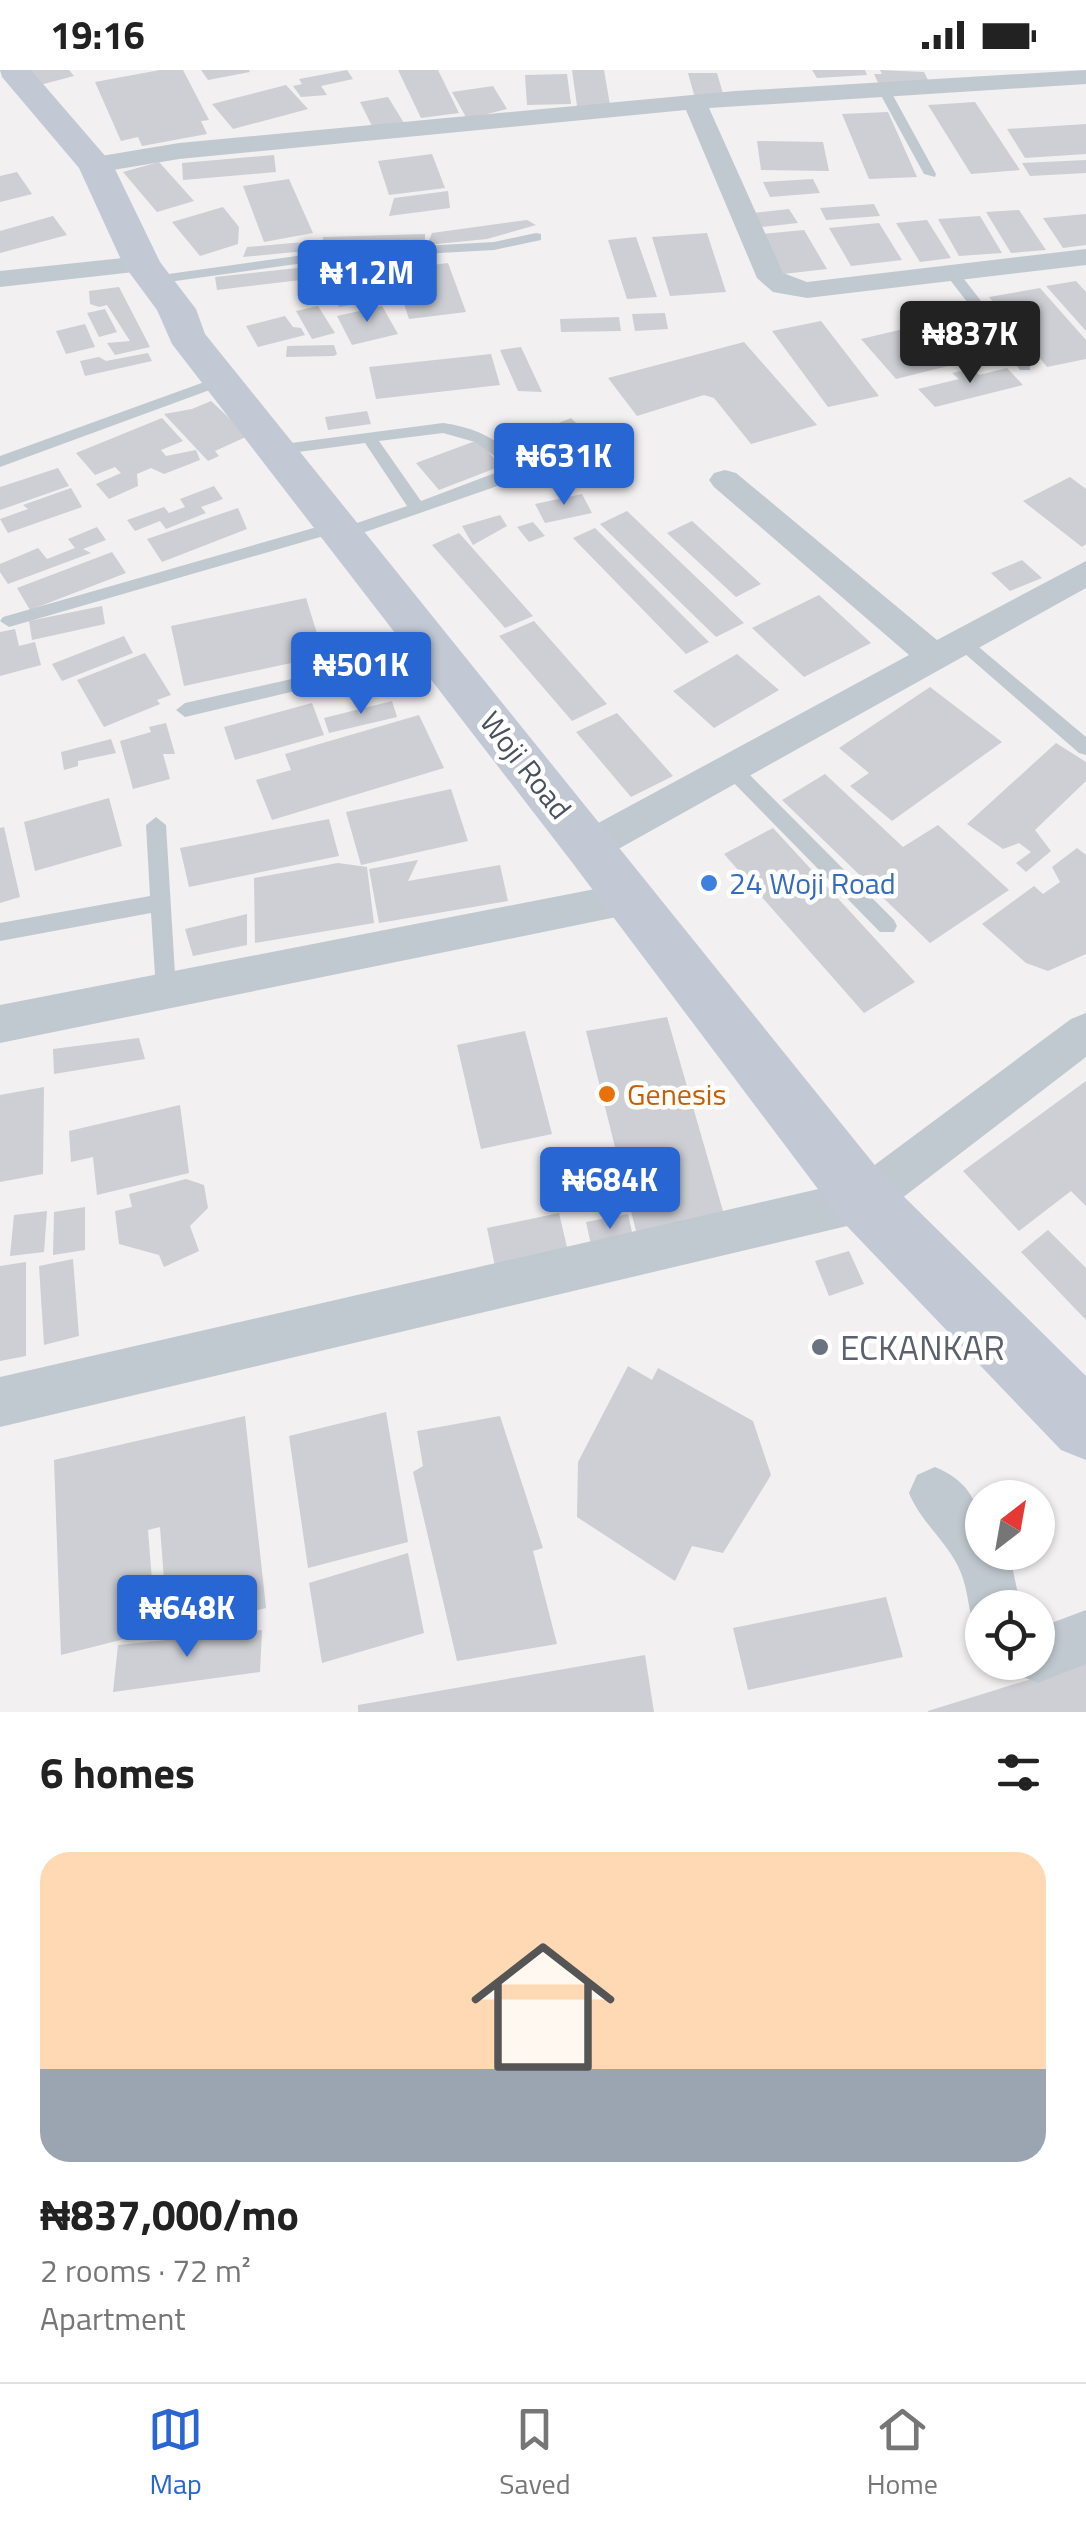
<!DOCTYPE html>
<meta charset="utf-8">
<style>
:root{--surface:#fff;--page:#f2f2f2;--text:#222;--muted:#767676;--line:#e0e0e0;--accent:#2866d3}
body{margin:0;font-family:"Titillium Web",sans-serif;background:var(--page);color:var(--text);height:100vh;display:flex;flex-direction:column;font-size:38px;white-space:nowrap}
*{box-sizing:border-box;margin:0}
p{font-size:32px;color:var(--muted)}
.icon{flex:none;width:55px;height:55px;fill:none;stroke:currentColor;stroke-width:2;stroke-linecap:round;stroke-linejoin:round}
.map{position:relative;height:1642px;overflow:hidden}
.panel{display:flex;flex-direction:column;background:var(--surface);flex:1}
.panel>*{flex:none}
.needle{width:65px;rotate:31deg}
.buttons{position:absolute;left:965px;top:1410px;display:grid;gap:20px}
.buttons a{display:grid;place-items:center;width:90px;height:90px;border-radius:50%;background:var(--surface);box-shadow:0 2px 8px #0004;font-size:50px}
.price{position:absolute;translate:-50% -85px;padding:0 22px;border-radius:10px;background:var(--accent);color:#fff;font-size:32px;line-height:65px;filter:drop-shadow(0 2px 5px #0008)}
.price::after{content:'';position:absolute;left:50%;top:60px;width:30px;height:22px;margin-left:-15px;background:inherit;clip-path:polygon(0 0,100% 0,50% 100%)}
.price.current{background:#222;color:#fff}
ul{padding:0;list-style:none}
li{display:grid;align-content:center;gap:20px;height:530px;padding:0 40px}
li span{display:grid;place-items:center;height:310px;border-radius:30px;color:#555}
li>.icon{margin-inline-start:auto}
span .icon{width:180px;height:180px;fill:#fffc;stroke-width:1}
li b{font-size:42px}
h2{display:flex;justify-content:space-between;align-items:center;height:120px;padding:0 40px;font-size:42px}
.status{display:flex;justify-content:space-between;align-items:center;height:70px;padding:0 50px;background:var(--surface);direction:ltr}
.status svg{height:28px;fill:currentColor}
.tab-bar{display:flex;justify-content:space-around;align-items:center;height:140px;border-top:2px solid var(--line);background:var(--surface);font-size:28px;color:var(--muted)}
.tab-bar a{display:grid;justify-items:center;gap:5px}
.tab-bar .current{color:var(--accent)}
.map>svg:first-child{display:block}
.building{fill:#cdcfd4}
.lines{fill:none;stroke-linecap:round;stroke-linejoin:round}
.service{fill:#c1c9d0;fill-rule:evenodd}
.minor{fill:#c1c9d0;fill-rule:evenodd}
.secondary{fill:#c2c9d5;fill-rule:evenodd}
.shop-dot{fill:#3f7fe0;stroke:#fff;stroke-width:4}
.food-dot{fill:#e8710a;stroke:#fff;stroke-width:4}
.worship-dot{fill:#6b7280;stroke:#fff;stroke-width:4}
.labels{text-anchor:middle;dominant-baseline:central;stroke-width:9;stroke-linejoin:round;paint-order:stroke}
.street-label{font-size:30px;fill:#49515c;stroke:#fff}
.shop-label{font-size:30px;fill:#366cbe;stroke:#fff;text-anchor:start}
.food-label{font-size:30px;fill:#c56008;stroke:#fff;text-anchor:start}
.near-worship-label{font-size:35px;fill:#5b616d;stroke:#fff;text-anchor:start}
</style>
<div class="status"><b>19:16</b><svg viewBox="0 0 49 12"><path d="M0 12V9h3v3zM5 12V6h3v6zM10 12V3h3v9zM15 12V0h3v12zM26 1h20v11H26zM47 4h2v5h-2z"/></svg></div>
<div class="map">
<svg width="1086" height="1642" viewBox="0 0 1086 1642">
<rect width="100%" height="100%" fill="#f2f0f0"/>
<g class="building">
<polygon points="28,0 69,0 74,6 40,15"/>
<polygon points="160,0 183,0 209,50 201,51 207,64 142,76 138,67 121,71 95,12"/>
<polygon points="201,0 249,0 250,2 208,10"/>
<polygon points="347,0 353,9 321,16 327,25 301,27 293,16 302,14 299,9"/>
<polygon points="398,0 438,0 459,43 421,48"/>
<polygon points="572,0 604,0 610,35 577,36"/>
<polygon points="812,0 865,0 867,5 817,8"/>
<polygon points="880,0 924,2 930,14 880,17 874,4 882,4"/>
<polygon points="688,3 717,3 724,27 695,28"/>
<polygon points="567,4 571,34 527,35 525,5"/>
<polygon points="286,15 308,39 233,59 212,34"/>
<polygon points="493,16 507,39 467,49 452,22"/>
<polygon points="388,27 404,53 373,58 360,32"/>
<polygon points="975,32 1020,100 971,104 928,35"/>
<polygon points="888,42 917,107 869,109 842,44"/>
<polygon points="1086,54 1086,84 1025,88 1007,59"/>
<polygon points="757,71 823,72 829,101 761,100"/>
<polygon points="432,84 445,118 389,125 378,91"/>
<polygon points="274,85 276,102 183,110 182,93"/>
<polygon points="1086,90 1086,103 1030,106 1022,93"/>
<polygon points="159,92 194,131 157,142 123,102"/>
<polygon points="17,102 32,124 0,132 0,106"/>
<polygon points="289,109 313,163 264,172 243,116"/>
<polygon points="813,109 820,123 770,127 763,112"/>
<polygon points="448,121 450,138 389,146 394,128"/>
<polygon points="874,134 880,146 826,150 820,138"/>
<polygon points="223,137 239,157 238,174 200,186 172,152"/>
<polygon points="789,139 798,153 761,157 753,143"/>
<polygon points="1019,140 1046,180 1011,183 986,142"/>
<polygon points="1086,144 1086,175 1063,178 1043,148"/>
<polygon points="53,146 67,165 0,183 0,161"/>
<polygon points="980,146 1002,183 959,186 938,149"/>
<polygon points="527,150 536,155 487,169 427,175 432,163"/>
<polygon points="927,150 951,188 920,192 896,153"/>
<polygon points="879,153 902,190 851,196 829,158"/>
<polygon points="804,160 827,199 783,204 762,164"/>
<polygon points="707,163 726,222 670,226 652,167"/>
<polygon points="425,164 425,176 322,179 323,167"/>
<polygon points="636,167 657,227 627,229 608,170"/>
<polygon points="304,172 305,181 243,187 247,177"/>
<polygon points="380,190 394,228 339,237 327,198"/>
<polygon points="448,193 466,242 409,249 393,200"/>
<polygon points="315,196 318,208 217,220 215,207"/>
<polygon points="1076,211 1086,222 1086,261 1046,216"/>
<polygon points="119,217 150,277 115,285 107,273 130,271 107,235 99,237 90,234 89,221"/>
<polygon points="1040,218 1086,270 1086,289 1047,297 989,227"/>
<polygon points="318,236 335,263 312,269 296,241"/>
<polygon points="382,236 398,264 352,275 337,246"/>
<polygon points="105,239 117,262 99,267 87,243"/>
<polygon points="665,243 668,259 635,261 632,244"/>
<polygon points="967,244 1004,282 896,309 861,269"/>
<polygon points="285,246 293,257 301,258 305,265 258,277 246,256"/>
<polygon points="619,247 621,261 561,262 560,249"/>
<polygon points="821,251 879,326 828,337 772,261"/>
<polygon points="85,254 95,277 66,284 56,261"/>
<polygon points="744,272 817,355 751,374 714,328 704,325 637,346 608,308"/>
<polygon points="334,275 337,284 334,286 286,287 287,276"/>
<polygon points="521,277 542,322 518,321 500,280"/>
<polygon points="148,283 152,291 85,306 80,291 99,287 106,291"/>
<polygon points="491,284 500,315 376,329 369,297"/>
<polygon points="973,298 979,305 1007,298 1023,315 935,337 918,319 959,309 952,303"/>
<polygon points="211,331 248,366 215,381 219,386 208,391 164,344 192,339"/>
<polygon points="367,341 371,354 328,360 325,347"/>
<polygon points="162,348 183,371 161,380 166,386 196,380 200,390 164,404 151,398 137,404 138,416 109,429 96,414 121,403 115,397 95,405 76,383"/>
<polygon points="571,348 608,384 558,404 522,368"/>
<polygon points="478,370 501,396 439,420 416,393"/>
<polygon points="58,398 69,416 0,440 0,417"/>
<polygon points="1070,407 1086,419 1086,474 1082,477 1023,431"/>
<polygon points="214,416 223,429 201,437 206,443 166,459 160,451 135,461 127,450 164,437 169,443 185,437 180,429"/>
<polygon points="71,418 82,437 8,463 0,449 28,439 23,435"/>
<polygon points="582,424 592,443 545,453 535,434"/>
<polygon points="238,438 247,459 162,492 147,469"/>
<polygon points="627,441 744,553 716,567 600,454"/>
<polygon points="500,445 507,456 473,475 462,456"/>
<polygon points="692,451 761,514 736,527 667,463"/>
<polygon points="533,452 545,466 529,472 517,457"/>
<polygon points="97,457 106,470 83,479 91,483 8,514 0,502 0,494 38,478 47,489 75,478 68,469"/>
<polygon points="595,458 709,572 686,584 573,468"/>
<polygon points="459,463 533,546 505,558 432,475"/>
<polygon points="112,482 126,503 30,540 17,518"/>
<polygon points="1022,490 1042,508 1010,521 991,503"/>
<polygon points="819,525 871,573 804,607 752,558"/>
<polygon points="306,528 324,586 184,616 171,556"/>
<polygon points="102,536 105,554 32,570 29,551"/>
<polygon points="534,551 607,634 572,651 499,566"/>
<polygon points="15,559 19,576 35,572 41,595 0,606 0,562"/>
<polygon points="124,566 133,583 62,611 52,594"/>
<polygon points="145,583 171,625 157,630 160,634 104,657 77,610"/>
<polygon points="737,584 779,620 714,658 673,621"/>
<polygon points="930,617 1002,672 892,751 850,716 869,703 839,678"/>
<polygon points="392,631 397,647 329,663 324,648"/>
<polygon points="312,633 324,665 235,690 224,657"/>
<polygon points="617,643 673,706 631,727 576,662"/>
<polygon points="419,645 444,698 272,750 256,710 291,700 285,684"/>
<polygon points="166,653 175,684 163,684 170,709 133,719 120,671 151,662 149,657"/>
<polygon points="111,669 116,683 78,691 78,696 64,700 61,682"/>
<polygon points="1056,673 1086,692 1086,711 1035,760 1051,781 1026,802 1016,793 1031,782 1019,773 1003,779 967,754"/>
<polygon points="825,704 903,777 938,755 1009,820 930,873 782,730"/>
<polygon points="451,719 468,771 361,795 346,742"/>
<polygon points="109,728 122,776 35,801 24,752"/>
<polygon points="329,749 339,786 189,817 180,778"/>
<polygon points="4,757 20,827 0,833 0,758"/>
<polygon points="773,758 915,912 864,943 724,784"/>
<polygon points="1077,778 1086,785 1086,884 1048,901 1026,893 982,854 1034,816 1043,824 1060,812 1052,797"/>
<polygon points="418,790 408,811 500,795 508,831 379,853 369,799"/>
<polygon points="338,793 367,797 374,853 255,873 254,808"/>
<polygon points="247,844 247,875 193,886 185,859"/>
<polygon points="667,947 725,1148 637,1165 586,961"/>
<polygon points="525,961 552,1064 481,1079 457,975"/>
<polygon points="139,968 145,989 54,1004 53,979"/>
<polygon points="1086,1011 1086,1136 1071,1121 1019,1161 963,1101"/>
<polygon points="44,1017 43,1104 0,1112 0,1025"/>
<polygon points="180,1035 189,1103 97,1125 93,1087 71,1092 69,1061"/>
<polygon points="591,1091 598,1126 554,1132 547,1102"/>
<polygon points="186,1109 204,1115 208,1138 190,1156 199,1181 164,1197 159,1185 119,1174 115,1141 132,1137 129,1124"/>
<polygon points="85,1137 85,1180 53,1185 54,1142"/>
<polygon points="47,1141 44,1182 10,1186 14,1145"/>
<polygon points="559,1143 570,1190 497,1206 487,1158"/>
<polygon points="628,1144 634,1171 592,1179 586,1152"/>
<polygon points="1048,1160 1086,1198 1086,1250 1021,1182"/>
<polygon points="849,1181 864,1214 829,1226 815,1191"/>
<polygon points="73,1189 79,1266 44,1275 39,1196"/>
<polygon points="26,1192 26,1286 0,1291 0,1196"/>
<polygon points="628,1296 652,1310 658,1298 753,1351 771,1405 723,1483 692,1476 675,1511 577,1447 578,1392"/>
<polygon points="386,1342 408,1472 308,1498 289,1366"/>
<polygon points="245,1346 266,1538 168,1563 160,1457 148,1460 156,1561 61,1585 54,1390"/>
<polygon points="500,1346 543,1478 533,1481 557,1574 457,1591 413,1402 423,1396 417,1361"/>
<polygon points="408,1483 424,1563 322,1593 309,1513"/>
<polygon points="886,1527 903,1587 748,1620 733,1558"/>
<polygon points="262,1560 260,1602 113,1622 118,1575"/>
<polygon points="645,1585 654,1642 358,1642 358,1635"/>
<polygon points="1086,1592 1086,1642 928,1642 928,1641"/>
</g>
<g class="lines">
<g class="service">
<polygon points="880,17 890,20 936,104 935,107 924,104 878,20"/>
<polygon points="536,163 541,164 541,170 494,180 332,189 154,214 147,210 154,206 332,181 494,172"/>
<polygon points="947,200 957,200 1030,294 1030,300 1020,300 947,206"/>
<polygon points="221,306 226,308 226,314 0,397 0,386"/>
<path d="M443,353C474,357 499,369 520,392L519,402L509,412L348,468H336L334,463L9,557L0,551L3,547L331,453L337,452L345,457L407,436L365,373L276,385L268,380L276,375ZM443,363L475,372L504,393L503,400L421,431L379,371Z"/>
<polygon points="962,566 968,568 1086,667 1086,685 1079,683 956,576 953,572 956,568"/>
<polygon points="437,576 443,578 446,582 443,586 185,647 176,640 185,633"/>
<polygon points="731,691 738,693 894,850 897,856 894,862 880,862 724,703 722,698 724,693"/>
<polygon points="156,747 166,755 176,921 173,927 166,930 159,927 156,921 151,843 0,871 0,853 150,826 146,755"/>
</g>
<g class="minor">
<polygon points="1086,0 1086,14 709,38 783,203 807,212 1086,179 1086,195 807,228 773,222 757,208 686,40 179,89 95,103 82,95 95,87 179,73 735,21"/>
<polygon points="142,186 152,188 156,194 152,200 0,217 0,201"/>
<polygon points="725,400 736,403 937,570 1086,491 1086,518 604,787 590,792 576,787 570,776 576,765 909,585 714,417 709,410 714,403"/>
<polygon points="631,812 645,816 651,828 645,840 631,844 0,973 0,935"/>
<polygon points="1086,943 1086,987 880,1145 864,1152 0,1357 0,1307 853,1111 1071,949"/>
<path d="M935,1397C976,1414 982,1442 982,1482H1009L1021,1538H982V1560L975,1557C968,1540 968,1520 961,1503C950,1474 921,1453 909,1423L917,1405Z"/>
<polygon points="1086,1540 1086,1594 1038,1613 1018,1605 1013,1592 1038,1592 1038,1558"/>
</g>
<polygon class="secondary" points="0,0 31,0 113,95 160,192 196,239 205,264 886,1109 1086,1306 1086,1390 1061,1380 842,1151 571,791 172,274 157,240 123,194 79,98 2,7"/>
</g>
<circle class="shop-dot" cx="709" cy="813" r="10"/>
<circle class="food-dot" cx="607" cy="1024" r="10"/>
<circle class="worship-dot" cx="820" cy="1277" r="10"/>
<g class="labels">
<g class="street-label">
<text transform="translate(526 695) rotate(52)">Woji Road</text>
</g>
<g class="shop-label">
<text x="729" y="813">24 Woji Road</text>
</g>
<g class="food-label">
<text x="627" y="1024">Genesis</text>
</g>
<g class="near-worship-label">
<text x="840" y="1277">ECKANKAR</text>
</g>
</g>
</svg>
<div class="buttons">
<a><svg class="needle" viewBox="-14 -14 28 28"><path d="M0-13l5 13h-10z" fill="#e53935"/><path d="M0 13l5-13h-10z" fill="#767676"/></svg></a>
<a><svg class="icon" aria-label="locate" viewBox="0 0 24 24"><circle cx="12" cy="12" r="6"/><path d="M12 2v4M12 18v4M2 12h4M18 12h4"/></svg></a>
</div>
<b class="price" style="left:367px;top:255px">₦1.2M</b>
<b class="price current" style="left:970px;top:316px">₦837K</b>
<b class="price" style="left:564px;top:438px">₦631K</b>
<b class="price" style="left:361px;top:647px">₦501K</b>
<b class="price" style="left:610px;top:1162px">₦684K</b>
<b class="price" style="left:187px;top:1590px">₦648K</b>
</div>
<section class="panel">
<h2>6 homes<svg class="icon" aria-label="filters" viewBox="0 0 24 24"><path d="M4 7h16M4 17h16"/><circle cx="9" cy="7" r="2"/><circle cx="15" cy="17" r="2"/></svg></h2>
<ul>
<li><span style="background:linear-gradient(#ffd9b3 70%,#9aa5b1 0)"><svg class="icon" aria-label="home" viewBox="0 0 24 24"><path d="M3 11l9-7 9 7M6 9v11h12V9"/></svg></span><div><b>₦837,000/mo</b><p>2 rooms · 72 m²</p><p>Apartment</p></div></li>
</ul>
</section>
<nav class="tab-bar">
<a class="current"><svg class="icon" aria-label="map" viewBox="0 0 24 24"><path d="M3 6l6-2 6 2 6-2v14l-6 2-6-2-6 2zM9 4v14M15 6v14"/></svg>Map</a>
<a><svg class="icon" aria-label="saved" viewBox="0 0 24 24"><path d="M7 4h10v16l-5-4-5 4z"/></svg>Saved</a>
<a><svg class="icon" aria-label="home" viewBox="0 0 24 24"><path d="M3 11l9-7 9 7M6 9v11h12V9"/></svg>Home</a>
</nav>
